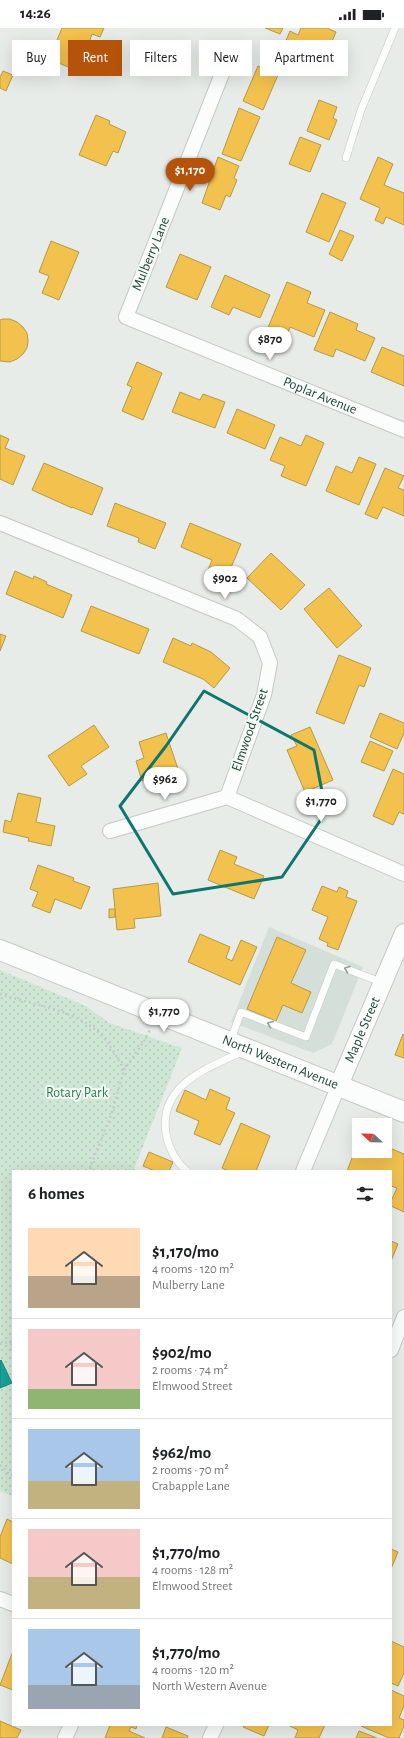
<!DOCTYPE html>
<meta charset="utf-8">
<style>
:root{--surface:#fff;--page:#f2f2f2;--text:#202124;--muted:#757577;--line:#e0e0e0;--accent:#b45309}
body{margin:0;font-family:"Alegreya Sans",sans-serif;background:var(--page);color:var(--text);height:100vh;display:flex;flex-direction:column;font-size:15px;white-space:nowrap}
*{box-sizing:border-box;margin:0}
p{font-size:13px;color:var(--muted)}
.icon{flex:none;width:22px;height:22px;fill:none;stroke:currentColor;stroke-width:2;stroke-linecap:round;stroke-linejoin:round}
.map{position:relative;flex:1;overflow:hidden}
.sheet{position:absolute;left:12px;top:1142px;width:380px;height:556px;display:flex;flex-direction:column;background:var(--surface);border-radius:0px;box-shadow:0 4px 16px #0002}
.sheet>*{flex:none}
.banner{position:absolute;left:12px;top:12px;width:380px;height:36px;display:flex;gap:8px}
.needle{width:26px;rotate:292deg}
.tools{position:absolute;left:352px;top:1090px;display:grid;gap:8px}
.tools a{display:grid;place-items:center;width:40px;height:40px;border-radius:0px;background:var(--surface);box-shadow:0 4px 16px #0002;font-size:20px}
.price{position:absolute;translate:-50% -34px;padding:0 9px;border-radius:14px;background:#fff;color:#222;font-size:13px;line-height:26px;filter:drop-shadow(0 1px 2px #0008)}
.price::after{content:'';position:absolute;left:50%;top:24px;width:12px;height:9px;margin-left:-6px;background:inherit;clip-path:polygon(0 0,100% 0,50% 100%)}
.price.on{background:var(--accent);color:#fff}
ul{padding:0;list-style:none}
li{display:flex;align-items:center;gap:12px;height:100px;padding:0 16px}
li+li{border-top:1px solid var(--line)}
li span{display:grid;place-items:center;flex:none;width:112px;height:80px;border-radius:0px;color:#555}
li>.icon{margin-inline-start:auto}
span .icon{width:48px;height:48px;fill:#fffc;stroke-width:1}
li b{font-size:17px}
h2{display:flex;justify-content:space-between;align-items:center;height:48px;padding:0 16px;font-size:17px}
.pill{padding:0 14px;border-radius:0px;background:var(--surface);box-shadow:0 4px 16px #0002;font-size:14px;line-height:36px}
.pill.on{background:var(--accent);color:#fff}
.status{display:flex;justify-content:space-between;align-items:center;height:28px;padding:0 20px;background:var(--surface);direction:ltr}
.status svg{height:11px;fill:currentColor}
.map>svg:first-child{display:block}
.built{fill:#d4dfd9}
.green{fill:url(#green-dots)}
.homes{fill:#f2c14e;stroke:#b39b47}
.public{fill:#17a398;stroke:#1a867b}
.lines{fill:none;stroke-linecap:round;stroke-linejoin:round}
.service-casing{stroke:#c3c9c6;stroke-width:8}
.minor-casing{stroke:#c3c9c6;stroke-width:16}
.tertiary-casing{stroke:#c3c9c6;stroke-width:20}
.secondary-casing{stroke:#c2cac6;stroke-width:22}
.path{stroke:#c1ccc8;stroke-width:2.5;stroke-dasharray:2 3;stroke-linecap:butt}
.service{stroke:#fbfcfc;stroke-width:7}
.minor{stroke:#fbfcfc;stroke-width:14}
.tertiary{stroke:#fbfcfc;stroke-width:18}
.secondary{stroke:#fbfcfc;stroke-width:20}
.oneway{stroke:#8ea09a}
.marked{fill:none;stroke:#0f766e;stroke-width:3;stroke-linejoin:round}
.labels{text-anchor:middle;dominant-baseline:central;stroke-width:4;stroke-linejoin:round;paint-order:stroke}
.street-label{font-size:14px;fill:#204338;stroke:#f5fbf7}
.park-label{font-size:14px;fill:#257f44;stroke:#f5fbf7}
</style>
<div class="status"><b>14:26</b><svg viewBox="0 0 49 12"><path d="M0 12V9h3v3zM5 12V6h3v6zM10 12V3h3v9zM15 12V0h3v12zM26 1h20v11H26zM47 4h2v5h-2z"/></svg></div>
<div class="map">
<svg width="404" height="1710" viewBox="0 0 404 1710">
<defs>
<pattern id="green-dots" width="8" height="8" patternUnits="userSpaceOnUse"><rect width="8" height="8" fill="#cee6d4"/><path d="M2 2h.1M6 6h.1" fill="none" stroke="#b1c6b7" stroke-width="1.8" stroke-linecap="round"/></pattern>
</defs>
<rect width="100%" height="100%" fill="#e7ece9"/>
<polygon class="built" points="269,899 363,939 332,1016 313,1025 231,994"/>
<polygon class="green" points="0,942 86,978 109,995 182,1020 134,1141 137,1143 13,1143 13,1468 0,1463"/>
<g class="homes">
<polygon points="62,0 104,0 100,9 92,6 87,20 95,24 90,37 82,33 78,43 49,31"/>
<polygon points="265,0 283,0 280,6"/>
<polygon points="301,0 327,0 336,4 322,37 283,20 290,3 298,7"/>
<polygon points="258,38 278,47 263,82 243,73"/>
<polygon points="3,43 13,47 6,63 0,60 0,49"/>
<polygon points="319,72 337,79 333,90 337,92 329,112 307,103"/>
<polygon points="239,80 260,89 241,133 222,126"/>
<polygon points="96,87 110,93 109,96 126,104 118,125 113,123 106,138 79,127"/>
<polygon points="300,109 321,117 310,144 289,136"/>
<polygon points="218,129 239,138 234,150 237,152 230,169 226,167 220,182 202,175"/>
<polygon points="378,129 393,136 384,157 404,165 404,197 386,189 383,196 375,192 380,180 360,171"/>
<polygon points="322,165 346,175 329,214 306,204"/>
<polygon points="340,202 354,208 342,233 329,226"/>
<polygon points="51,213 79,224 59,272 42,265 49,248 39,244"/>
<polygon points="180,226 211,239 197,272 166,259"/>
<polygon points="225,247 270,267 260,290 233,279 229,287 211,279"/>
<polygon points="287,254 311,264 307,275 325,282 314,309 290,299 286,310 267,302"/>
<polygon points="330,284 358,296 356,302 375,310 365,333 336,321 333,329 314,322"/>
<polygon points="3,291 10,291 17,294 23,299 27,305 28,313 27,320 23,326 17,331 10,334 0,333 0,292"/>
<polygon points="382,319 404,328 404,358 371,344"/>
<polygon points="137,334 162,345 143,392 122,383 132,359 127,357"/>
<polygon points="180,364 200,372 203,366 225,374 215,400 172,384"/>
<polygon points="237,381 275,397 265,421 227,405"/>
<polygon points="0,407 9,411 5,420 25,428 13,457 0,451"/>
<polygon points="306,407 324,415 306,458 281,448 285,438 270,432 280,409 301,418"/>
<polygon points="359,429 376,436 359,477 326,463 336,438 352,445"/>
<polygon points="44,435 103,460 92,487 72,479 72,480 32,462"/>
<polygon points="385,440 404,448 398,460 404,462 404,488 383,479 377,491 365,486"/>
<polygon points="115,475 166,495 155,521 138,514 139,510 107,498"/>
<polygon points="190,495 241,516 227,549 208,542 212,532 181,519"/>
<polygon points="271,525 305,557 281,582 247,550"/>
<polygon points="15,543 33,551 34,548 47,554 46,556 72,567 63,590 6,566"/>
<polygon points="329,560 362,598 337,620 304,581"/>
<polygon points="91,578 149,601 139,626 81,603"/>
<polygon points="0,606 6,608 0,623"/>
<polygon points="173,610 191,618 192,615 211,624 230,640 214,660 203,651 163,634"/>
<polygon points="339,627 371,640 364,659 359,657 344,696 316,685"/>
<polygon points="380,685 404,695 404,705 397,721 370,709"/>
<polygon points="94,697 109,719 81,738 87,746 69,758 48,728"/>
<polygon points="310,699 333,752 305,764 287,722 297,718 291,707"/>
<polygon points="166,705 178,741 142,753 136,733 144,730 139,714"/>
<polygon points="370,713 393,723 384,743 361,734"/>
<polygon points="393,741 404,746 404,786 399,784 393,797 373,788"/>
<polygon points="18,765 41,770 36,794 55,798 51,818 28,813 29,810 3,804 5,792 11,794"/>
<polygon points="220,822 237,829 234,836 264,848 254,871 208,852"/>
<polygon points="38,837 74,850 73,853 90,859 81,881 55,871 50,885 32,878 38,864 30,861"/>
<polygon points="158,855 161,888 134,891 135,900 117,902 113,861"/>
<polygon points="322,858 337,864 339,859 348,863 346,869 357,873 338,922 327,918 328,915 319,911 328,889 312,882"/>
<polygon points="109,881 115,881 115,889 109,890"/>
<polygon points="200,906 230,919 226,930 232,933 241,912 257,919 240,957 188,934"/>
<polygon points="277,909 306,922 291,955 311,964 302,985 283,977 276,993 247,981"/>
<polygon points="403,1006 404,1007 404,1030 395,1027"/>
<polygon points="210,1061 230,1070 226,1081 235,1085 220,1117 194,1106 199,1093 176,1083 185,1062 206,1072"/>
<polygon points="241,1095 270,1108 256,1143 229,1143 222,1140"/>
<polygon points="358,1115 359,1123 385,1123 385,1118 404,1126 404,1184 391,1178 391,1173 397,1160 391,1158 391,1143 347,1143"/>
<polygon points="149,1124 173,1134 169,1143 155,1143 143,1138"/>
<polygon points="391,1213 398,1216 391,1233"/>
<polygon points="7,1491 13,1494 13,1536 0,1530 0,1509"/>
<polygon points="391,1521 398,1524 391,1541"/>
<polygon points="391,1613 404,1619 404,1645 398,1658 391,1655"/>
<polygon points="13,1623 13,1662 0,1657"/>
<polygon points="391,1662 404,1668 404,1678 399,1690 404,1692 404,1698 399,1710 389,1710 361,1698 391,1697"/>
<polygon points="0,1693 21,1702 17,1710 0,1710"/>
<polygon points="110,1697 137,1697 136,1701 131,1699 129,1703 145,1710 105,1710"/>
<polygon points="244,1697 269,1697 264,1708 243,1699"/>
<polygon points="288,1697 325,1697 319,1710 295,1710 298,1702"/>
<polygon points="166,1699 188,1708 187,1710 162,1710"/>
<polygon points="359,1703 377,1710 356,1710"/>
</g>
<polygon class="public" points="1,1332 12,1355 0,1360 0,1333"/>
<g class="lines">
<g class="service-casing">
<g id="service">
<polyline points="346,130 361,82 395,0"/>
<polyline points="230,1014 241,984 306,1009 334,936 383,955"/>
<path d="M187,1143C176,1134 169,1120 166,1106C158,1056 208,1040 244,1023"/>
</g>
</g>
<g class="minor-casing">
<g id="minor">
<path id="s1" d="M229,28L126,289L404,402"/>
<polyline points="0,495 237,591 260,609 270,635 264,667 227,769"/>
<polyline points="227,769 404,846"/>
<polyline points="110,803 227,769"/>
<polyline points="303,1143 339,1057"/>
<polyline points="391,1322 404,1289"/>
<polyline points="0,1571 13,1576"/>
<polyline points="65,1710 71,1697"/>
<polyline points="210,1710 216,1697"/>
</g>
</g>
<g class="tertiary-casing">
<g id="tertiary">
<path id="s2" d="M339,1057L404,905"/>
</g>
</g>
<g class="secondary-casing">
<g id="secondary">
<path id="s3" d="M0,922L404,1084"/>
</g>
</g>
<g class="path">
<path d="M0,966C33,977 70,980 98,1004C109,1014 117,1029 124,1042L112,1085L92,1134L90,1143"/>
<polyline points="124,1042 144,1013 151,1000"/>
<polyline points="11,1315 13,1324"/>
<polyline points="0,1316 13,1313"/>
<polyline points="0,1437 9,1446 13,1447"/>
</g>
<use href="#service" class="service"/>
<use href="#minor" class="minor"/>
<use href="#tertiary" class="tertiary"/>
<use href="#secondary" class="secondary"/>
</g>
<defs><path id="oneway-chevron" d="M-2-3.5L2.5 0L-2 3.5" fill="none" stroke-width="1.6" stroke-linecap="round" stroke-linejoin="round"/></defs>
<g class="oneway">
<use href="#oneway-chevron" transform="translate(347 941) rotate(-159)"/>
<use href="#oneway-chevron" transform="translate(270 996) rotate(-159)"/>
</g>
<path class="marked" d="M204,663L314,722L326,784L282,849L173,866L120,778L166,718Z"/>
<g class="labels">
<g class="street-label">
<text transform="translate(151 226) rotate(-68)">Mulberry Lane</text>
<text stroke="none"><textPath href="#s1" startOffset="490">Poplar Avenue</textPath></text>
<text transform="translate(250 702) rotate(-71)">Elmwood Street</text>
<text stroke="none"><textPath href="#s2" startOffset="60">Maple Street</textPath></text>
<text stroke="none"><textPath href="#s3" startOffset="302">North Western Avenue</textPath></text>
</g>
<g class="park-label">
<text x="77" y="1065">Rotary Park</text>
</g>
</g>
</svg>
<div class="tools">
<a><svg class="needle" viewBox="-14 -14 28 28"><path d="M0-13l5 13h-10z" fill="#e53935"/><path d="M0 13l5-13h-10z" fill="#757577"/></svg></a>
</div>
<b class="price on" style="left:190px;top:164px">$1,170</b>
<b class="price" style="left:270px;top:333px">$870</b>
<b class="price" style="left:225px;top:572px">$902</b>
<b class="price" style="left:165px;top:773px">$962</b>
<b class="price" style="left:321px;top:795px">$1,770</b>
<b class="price" style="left:164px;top:1005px">$1,770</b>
<div class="banner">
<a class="pill">Buy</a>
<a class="pill on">Rent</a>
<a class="pill">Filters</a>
<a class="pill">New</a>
<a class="pill">Apartment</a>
</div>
<section class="sheet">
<h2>6 homes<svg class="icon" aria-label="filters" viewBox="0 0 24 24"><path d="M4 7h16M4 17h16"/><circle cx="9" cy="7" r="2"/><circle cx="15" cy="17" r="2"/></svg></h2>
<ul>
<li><span style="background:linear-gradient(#ffd9b3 60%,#b9a48a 0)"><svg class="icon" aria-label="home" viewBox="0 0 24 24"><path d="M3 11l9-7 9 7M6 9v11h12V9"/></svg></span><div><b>$1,170/mo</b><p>4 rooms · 120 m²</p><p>Mulberry Lane</p></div></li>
<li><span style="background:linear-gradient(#f6c9c9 75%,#8fb573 0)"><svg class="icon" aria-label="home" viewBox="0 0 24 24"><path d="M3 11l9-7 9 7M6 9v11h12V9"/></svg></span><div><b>$902/mo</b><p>2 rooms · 74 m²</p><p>Elmwood Street</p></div></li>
<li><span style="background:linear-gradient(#a9c7e8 65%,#c2b280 0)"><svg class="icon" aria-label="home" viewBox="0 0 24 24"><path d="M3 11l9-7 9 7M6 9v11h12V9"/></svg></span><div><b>$962/mo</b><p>2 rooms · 70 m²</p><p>Crabapple Lane</p></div></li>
<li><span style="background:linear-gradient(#f6c9c9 60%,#c2b280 0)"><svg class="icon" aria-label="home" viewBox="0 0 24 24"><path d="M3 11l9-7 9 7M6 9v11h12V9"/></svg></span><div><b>$1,770/mo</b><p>4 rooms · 128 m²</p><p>Elmwood Street</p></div></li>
<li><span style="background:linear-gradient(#a9c7e8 70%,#9aa5b1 0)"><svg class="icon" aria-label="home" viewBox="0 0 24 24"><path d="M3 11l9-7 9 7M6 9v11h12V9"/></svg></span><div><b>$1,770/mo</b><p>4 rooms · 120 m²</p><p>North Western Avenue</p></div></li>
</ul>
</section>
</div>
